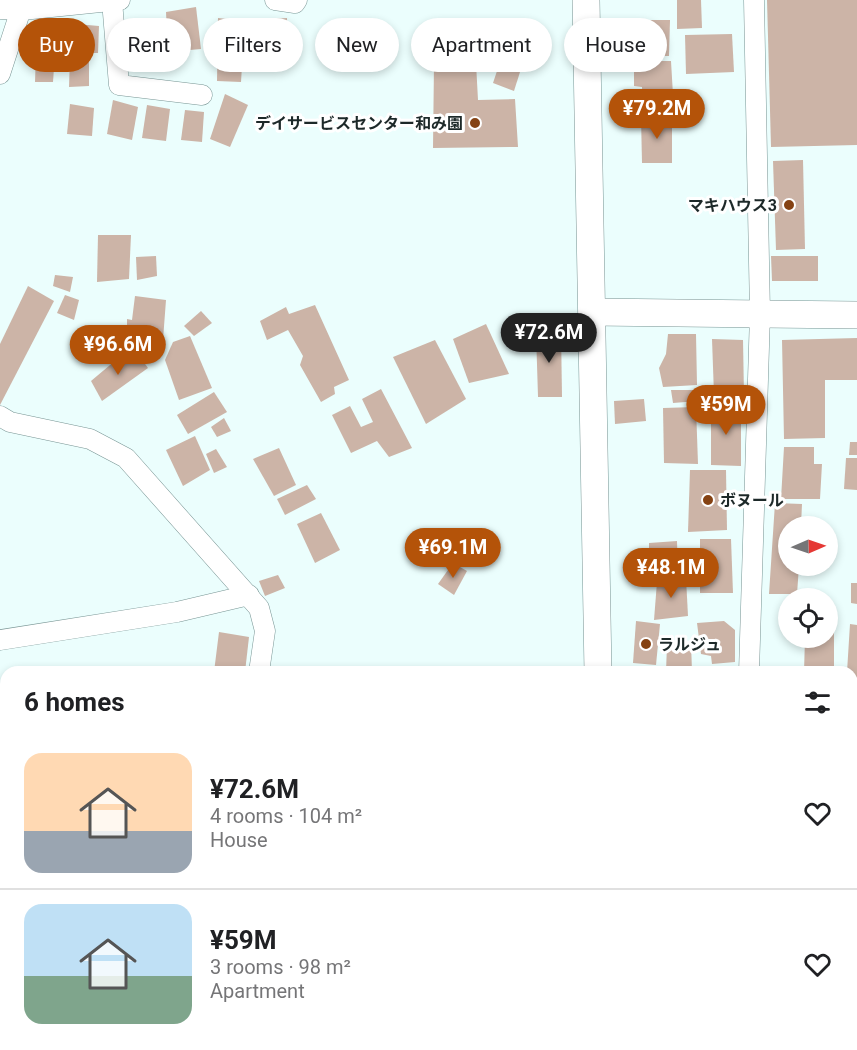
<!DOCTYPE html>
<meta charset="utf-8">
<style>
:root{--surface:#fff;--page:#f6f6f6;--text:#202124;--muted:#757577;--line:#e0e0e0;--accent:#b45309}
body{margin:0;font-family:Roboto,"Noto Sans JP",sans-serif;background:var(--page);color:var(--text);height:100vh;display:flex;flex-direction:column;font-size:22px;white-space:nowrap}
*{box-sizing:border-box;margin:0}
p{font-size:20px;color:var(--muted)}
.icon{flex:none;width:33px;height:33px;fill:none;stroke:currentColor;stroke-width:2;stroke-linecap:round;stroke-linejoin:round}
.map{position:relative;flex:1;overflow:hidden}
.drawer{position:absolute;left:0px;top:666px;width:858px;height:384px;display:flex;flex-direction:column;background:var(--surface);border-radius:18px 18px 0 0;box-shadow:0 3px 9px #0003}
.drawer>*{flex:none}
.hud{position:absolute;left:18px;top:18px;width:822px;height:54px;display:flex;gap:12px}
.needle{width:39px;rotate:88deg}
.buttons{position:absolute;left:778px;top:516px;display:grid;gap:12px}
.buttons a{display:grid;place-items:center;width:60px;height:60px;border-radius:50%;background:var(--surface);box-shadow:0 3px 9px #0003;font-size:30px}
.price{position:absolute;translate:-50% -51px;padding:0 14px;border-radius:21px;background:var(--accent);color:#fff;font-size:20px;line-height:39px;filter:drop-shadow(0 2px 3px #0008)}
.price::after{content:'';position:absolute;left:50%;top:36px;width:18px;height:14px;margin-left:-9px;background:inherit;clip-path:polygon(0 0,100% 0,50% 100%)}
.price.active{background:#222;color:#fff}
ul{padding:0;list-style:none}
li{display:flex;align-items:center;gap:18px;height:150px;padding:0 24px}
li+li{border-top:2px solid var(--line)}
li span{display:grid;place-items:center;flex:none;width:168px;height:120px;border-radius:18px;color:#555}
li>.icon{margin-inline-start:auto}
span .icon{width:72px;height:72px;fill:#fffc;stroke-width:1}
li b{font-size:26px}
h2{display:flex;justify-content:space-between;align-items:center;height:72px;padding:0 24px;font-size:26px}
.tag{padding:0 21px;border-radius:27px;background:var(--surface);box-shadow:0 3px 9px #0003;font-size:21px;line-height:54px}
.tag.active{background:var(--accent);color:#fff}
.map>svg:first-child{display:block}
.building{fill:#ccb4a7}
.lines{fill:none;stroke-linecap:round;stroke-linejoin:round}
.street-casing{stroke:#789594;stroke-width:21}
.secondary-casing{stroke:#789594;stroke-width:28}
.street{stroke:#fff;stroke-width:20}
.secondary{stroke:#fff;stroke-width:27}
.poi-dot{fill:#854213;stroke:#fff;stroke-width:2}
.labels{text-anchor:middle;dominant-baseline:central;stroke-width:6;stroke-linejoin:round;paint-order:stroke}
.poi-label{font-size:16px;font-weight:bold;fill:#1d2929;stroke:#fff;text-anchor:end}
</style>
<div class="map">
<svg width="857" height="1050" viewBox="0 0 857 1050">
<rect width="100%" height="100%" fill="#ebfefd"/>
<g class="building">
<polygon points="677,0 701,0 702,28 677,29"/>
<polygon points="767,0 857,0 857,145 771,147"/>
<polygon points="196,7 201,49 168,52 166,12"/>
<polygon points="218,18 245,21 241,82 217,81"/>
<polygon points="287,18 288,66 271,67 271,19"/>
<polygon points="40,20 62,21 62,48 40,47"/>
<polygon points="635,20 670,20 669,56 636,56"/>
<polygon points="76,24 99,26 98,53 73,53"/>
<polygon points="732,34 734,72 686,74 685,35"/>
<polygon points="269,51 268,67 257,65 259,52"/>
<polygon points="36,52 55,54 53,82 35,82"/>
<polygon points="70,57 89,58 89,86 69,87"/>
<polygon points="634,61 671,61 674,112 643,112 642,87 634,86"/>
<polygon points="434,63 476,63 478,100 515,99 518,147 433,148"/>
<polygon points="499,65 520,72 514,91 493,83"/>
<polygon points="225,94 248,105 230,147 210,139"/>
<polygon points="113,100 138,107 132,140 107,134"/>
<polygon points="70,104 94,108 92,136 67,134"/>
<polygon points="147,105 170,109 166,141 142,138"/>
<polygon points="185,110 204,112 202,142 181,140"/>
<polygon points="672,116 672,163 642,163 641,117"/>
<polygon points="803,160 805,249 776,250 773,161"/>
<polygon points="98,235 131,235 129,279 97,282"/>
<polygon points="156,256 157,276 137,280 136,257"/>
<polygon points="771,256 818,256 818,281 772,281"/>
<polygon points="55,275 73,277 70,292 53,286"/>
<polygon points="28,286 54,301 0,405 0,344"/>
<polygon points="65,295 79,300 74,320 57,313"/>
<polygon points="135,296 166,300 162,353 127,351 127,319 132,320"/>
<polygon points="315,305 349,380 334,387 335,394 321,402 300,365 303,356 288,330 267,340 260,321 286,307 289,314"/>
<polygon points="201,311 212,323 194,336 184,326"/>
<polygon points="486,324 509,374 469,383 453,339"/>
<polygon points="561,331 562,397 538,397 536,332"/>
<polygon points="668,334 696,334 697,385 663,387 659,368 666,354"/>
<polygon points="190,336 212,388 179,400 165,360 173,342"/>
<polygon points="857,338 857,380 825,380 825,438 784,439 782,340"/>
<polygon points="712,339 743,340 744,396 714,395"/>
<polygon points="435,340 466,399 426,424 393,357"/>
<polygon points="140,357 148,368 102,401 91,381 116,360"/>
<polygon points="381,389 412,448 389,457 377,441 351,453 332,415 350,406 361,427 373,422 362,399"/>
<polygon points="671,390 698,390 698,401 673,403"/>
<polygon points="214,392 227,412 188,434 177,415"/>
<polygon points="644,399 646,421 615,424 614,401"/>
<polygon points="711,406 741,406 741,466 711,465"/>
<polygon points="696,407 698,464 664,463 663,408"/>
<polygon points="224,418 231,431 217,437 211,427"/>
<polygon points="195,436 210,470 183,486 166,450"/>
<polygon points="850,442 857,442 857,455 849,455"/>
<polygon points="784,447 814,447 814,464 822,464 820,499 781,499"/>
<polygon points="279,448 296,485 274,496 253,459"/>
<polygon points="216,449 227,467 214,473 206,454"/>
<polygon points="846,458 857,458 857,490 844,489"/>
<polygon points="690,470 726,470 727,530 688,532"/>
<polygon points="307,485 316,499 285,515 277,499"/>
<polygon points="775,503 802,504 801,526 789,526 789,566 799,566 797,594 769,594"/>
<polygon points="321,513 340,550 315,563 297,524"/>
<polygon points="700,539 731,539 733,593 700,593"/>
<polygon points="677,541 678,576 649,577 649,543"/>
<polygon points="453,563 467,571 454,595 438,584"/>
<polygon points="278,575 285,588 265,596 259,581"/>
<polygon points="686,578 688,616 654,620 657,582"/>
<polygon points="851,583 857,583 857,604 851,603"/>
<polygon points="636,621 660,624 656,665 633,663"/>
<polygon points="724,621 735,630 735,662 712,664 711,656 701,654 697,623"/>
<polygon points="828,623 834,623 834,672 804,672 805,638 828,638"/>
<polygon points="850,624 857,625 857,696 852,696 852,672 847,672"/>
<polygon points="219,632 249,637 245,672 214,672"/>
<polygon points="691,642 692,672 666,672 667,644"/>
<rect x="852" y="709" width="5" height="52"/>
<polygon points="852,767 857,768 857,818 852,817"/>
<polygon points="852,889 857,891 857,925 852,925"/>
<polygon points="549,1044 593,1044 591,1050 547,1050"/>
<polygon points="634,1044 674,1044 679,1045 678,1050 632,1050"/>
<polygon points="710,1044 726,1044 725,1050"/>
<polygon points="759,1044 792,1044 790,1050 766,1050 758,1047"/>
</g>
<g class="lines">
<g class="street-casing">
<g id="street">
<polyline points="275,0 295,3 297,0"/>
<polyline points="112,1 119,85 202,95"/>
<polyline points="0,9 22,10 120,0"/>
<polyline points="0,74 24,0"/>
<polyline points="0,416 10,422 90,439 126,458 259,608 265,631 259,672"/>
<polyline points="0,640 177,612 249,595"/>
<polyline points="749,672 760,314 754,0"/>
<polyline points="852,856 857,858"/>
<polyline points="852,1031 857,1033"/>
<polyline points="115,1044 115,1050"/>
<polyline points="290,1050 473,1046 492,1049"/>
</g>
</g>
<g class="secondary-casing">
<g id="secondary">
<polyline points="586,0 598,672"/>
<polyline points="593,312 857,315"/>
<polyline points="492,1050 494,1044"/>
</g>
</g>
<use href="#street" class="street"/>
<use href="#secondary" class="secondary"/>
</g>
<g class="poi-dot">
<circle cx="475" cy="123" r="6"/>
<circle cx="789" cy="205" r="6"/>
<circle cx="708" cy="500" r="6"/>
<circle cx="646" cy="644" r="6"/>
</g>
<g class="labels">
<g class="poi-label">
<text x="463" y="123">デイサービスセンター和み園</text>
<text x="777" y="205">マキハウス3</text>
<text x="720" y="500" text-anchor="start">ボヌール</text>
<text x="658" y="644" text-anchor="start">ラルジュ</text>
</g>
</g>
</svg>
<div class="buttons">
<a><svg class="needle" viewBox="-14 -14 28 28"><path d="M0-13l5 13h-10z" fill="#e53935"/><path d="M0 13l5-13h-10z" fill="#757577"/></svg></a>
<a><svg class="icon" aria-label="locate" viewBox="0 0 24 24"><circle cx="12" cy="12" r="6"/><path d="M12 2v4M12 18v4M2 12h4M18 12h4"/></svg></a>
</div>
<b class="price" style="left:657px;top:140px">¥79.2M</b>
<b class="price active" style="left:549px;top:364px">¥72.6M</b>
<b class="price" style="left:118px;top:376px">¥96.6M</b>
<b class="price" style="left:726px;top:436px">¥59M</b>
<b class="price" style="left:453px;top:579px">¥69.1M</b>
<b class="price" style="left:671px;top:599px">¥48.1M</b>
<div class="hud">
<a class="tag active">Buy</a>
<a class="tag">Rent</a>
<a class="tag">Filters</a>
<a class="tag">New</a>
<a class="tag">Apartment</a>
<a class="tag">House</a>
</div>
<section class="drawer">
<h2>6 homes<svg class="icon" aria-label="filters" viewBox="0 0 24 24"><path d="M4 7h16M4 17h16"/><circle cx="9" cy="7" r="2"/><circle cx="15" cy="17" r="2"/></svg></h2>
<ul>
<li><span style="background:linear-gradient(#ffd9b3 65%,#9aa5b1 0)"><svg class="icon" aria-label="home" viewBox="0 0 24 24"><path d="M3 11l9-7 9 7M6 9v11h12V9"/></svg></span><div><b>¥72.6M</b><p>4 rooms · 104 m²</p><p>House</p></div><svg class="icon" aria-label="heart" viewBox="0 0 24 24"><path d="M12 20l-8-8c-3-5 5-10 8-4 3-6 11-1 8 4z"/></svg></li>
<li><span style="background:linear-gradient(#bfe0f5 60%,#7fa58c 0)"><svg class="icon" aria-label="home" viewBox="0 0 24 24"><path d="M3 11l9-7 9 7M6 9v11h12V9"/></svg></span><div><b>¥59M</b><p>3 rooms · 98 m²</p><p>Apartment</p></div><svg class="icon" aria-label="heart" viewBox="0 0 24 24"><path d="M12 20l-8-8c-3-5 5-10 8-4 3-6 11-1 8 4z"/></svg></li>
</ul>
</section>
</div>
